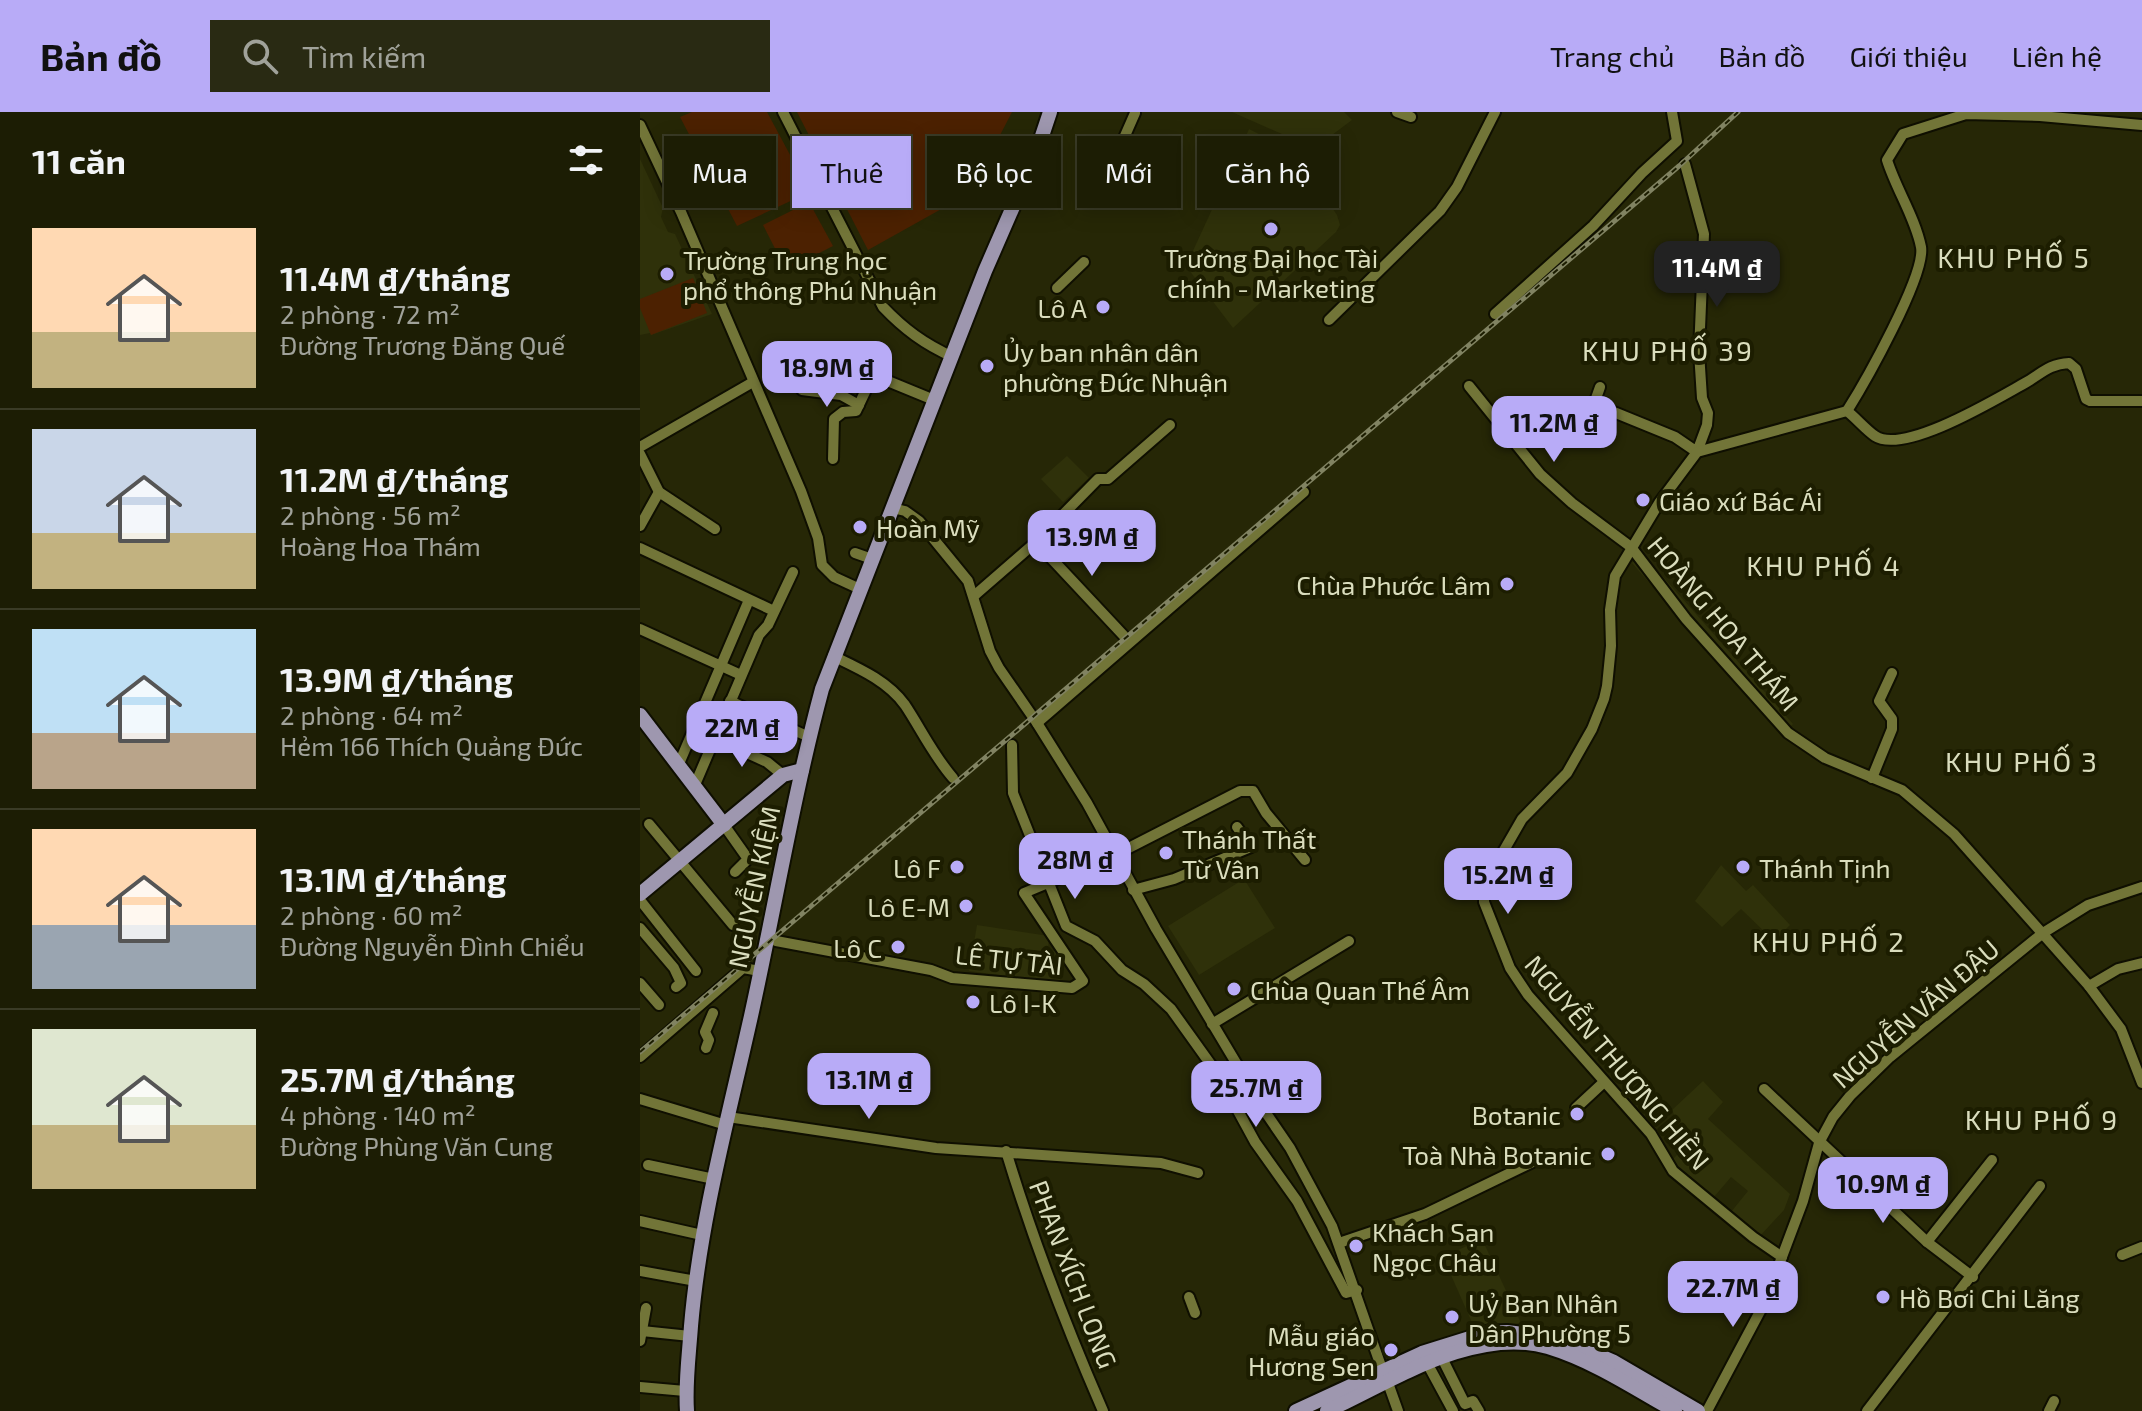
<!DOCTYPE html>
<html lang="vi">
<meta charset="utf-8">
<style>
:root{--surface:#1c1d04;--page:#292a13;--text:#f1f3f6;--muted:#a0a29a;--line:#3a3b26;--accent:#b8abf7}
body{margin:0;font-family:"Exo 2",sans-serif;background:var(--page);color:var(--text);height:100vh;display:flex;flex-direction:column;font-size:30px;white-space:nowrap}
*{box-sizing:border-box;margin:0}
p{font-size:26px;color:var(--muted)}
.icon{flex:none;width:44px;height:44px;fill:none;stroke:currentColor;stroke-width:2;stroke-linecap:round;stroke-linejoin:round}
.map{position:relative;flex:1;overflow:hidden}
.sheet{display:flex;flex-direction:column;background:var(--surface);width:640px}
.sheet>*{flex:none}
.banner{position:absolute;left:24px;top:24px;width:760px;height:72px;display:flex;gap:16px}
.price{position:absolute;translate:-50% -68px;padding:0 18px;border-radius:16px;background:var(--accent);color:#111;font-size:26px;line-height:52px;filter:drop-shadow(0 2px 4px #0008)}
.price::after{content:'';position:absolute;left:50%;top:48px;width:24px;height:18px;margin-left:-12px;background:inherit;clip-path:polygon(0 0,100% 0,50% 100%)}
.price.on{background:#222;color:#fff}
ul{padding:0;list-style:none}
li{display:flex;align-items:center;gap:24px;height:200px;padding:0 32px}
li+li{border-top:2px solid var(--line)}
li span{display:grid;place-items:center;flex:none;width:224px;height:160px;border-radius:0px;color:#555}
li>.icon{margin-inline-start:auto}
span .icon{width:96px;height:96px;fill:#fffc;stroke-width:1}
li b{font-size:34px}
h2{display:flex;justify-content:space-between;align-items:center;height:96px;padding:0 32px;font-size:34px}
.chip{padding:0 28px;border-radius:0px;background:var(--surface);box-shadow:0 4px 20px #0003,0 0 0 2px var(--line);font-size:28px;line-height:72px}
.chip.on{background:var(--accent);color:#111}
header{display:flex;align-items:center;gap:48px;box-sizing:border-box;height:112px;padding:0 40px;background:var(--accent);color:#111}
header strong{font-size:38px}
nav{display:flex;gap:44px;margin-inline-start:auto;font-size:28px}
.search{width:560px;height:72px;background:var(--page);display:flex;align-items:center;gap:20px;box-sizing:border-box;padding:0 28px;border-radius:0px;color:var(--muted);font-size:30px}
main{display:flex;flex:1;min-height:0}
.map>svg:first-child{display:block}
.built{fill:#2f310a}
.green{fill:#4c2101}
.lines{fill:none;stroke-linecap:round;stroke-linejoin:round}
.minor-casing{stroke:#0f0f01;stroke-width:14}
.major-casing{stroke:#0f0f01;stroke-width:18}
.minor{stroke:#727538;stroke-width:10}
.major{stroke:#9e97af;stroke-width:14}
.rail-casing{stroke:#818362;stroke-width:5}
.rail{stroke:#1c1d00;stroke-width:2;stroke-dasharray:6;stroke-linecap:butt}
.poi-dot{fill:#b8abf7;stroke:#1c1d00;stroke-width:3}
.labels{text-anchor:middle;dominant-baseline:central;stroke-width:8;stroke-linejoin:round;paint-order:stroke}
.poi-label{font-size:26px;fill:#daddbd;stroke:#1c1d00;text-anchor:start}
.street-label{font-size:26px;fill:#daddbd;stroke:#1c1d00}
.neighbourhood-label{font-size:28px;letter-spacing:2px;fill:#daddbd;stroke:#1c1d00}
</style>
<header>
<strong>Bản đồ</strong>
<div class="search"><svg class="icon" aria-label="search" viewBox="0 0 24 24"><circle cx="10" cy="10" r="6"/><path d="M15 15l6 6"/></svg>Tìm kiếm</div>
<nav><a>Trang chủ</a><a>Bản đồ</a><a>Giới thiệu</a><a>Liên hệ</a></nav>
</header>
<main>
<section class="sheet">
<h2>11 căn<svg class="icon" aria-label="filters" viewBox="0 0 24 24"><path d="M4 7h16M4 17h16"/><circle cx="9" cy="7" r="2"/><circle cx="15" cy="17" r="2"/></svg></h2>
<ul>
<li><span style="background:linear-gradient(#ffd9b3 65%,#c2b280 0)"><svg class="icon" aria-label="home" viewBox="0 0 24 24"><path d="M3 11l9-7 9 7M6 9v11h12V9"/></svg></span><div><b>11.4M ₫/tháng</b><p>2 phòng · 72 m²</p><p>Đường Trương Đăng Quế</p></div></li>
<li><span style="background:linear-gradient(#c9d6e8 65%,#c2b280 0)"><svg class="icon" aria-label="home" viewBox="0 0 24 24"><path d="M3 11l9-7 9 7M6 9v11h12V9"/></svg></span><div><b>11.2M ₫/tháng</b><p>2 phòng · 56 m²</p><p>Hoàng Hoa Thám</p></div></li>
<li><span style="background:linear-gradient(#bfe0f5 65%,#b9a48a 0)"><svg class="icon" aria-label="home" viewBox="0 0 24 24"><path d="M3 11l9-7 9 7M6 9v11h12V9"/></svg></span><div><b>13.9M ₫/tháng</b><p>2 phòng · 64 m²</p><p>Hẻm 166 Thích Quảng Đức</p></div></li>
<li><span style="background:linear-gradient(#ffd9b3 60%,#9aa5b1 0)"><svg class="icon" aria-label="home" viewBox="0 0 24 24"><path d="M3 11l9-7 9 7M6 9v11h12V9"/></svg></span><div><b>13.1M ₫/tháng</b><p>2 phòng · 60 m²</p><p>Đường Nguyễn Đình Chiểu</p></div></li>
<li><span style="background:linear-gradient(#dfe7d0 60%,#c2b280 0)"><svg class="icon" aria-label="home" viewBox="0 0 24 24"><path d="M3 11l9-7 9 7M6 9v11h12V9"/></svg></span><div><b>25.7M ₫/tháng</b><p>4 phòng · 140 m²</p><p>Đường Phùng Văn Cung</p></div></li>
</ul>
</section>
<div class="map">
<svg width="1502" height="1299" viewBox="0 0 1502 1299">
<rect width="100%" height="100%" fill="#262706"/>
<g class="built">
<polygon points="592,0 704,0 712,8 680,32 651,26"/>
<polygon points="609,17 653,39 697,103 700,113 696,120 593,216 546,154"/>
<polygon points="0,47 23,96 21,105 28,120 35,122 72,202 11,223 10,221 0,223"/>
<polygon points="427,344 449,366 423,390 401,367"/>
<polygon points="1003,442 1153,612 1141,623 992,451"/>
<polygon points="1081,753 1106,779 1113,773 1150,813 1134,829 1101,797 1082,815 1055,789"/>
<polygon points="604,767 635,816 559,863 528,814"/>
<polygon points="337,813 409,824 408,838 419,840 420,871 329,859"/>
<polygon points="1063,969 1083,990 1068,1007 1150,1082 1144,1098 1120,1124 1091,1100 1108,1079 1091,1065 1074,1085 1038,1058 1032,1048 1047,1033 1032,998"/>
<polygon points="842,1127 881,1211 834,1215 803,1145"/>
</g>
<g class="green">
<polygon points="52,0 127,0 170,80 97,114 40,5"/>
<polygon points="157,0 372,0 330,81 228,138"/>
<polygon points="169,90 193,134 146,158 123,113"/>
<polygon points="53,166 67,201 11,223 0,196 0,187"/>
</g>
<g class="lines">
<g class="minor-casing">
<g id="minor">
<path d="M143,0L243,195C264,217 284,232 313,245"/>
<polyline points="757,0 771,5"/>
<polyline points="0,13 41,100 161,379 178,426 182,453 194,465 220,477"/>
<polyline points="473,51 495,1"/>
<polyline points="417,176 444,150"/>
<polyline points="855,202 953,114 1002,61 1037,29 1032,0"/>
<polyline points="689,208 800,99 817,75 855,0"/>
<polyline points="829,274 900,362 932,391 991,435 1046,507 1148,621 1185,646 1262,678 1314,722 1449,874 1481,917 1502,971"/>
<polyline points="960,275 954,292 1035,325 1057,340 1067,313 1068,301 1062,286 1059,240 1064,122 1045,52"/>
<polyline points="162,278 201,283 219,293"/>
<path d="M1207,299C1224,272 1286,163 1281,135C1275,105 1256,77 1247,48L1263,22L1326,2L1400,4L1502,13"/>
<path d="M1207,299C1216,306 1226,318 1235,324C1264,343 1356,287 1385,271C1401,262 1409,252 1429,251L1436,257L1446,287L1450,289H1502"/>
<polyline points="0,335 113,270"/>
<polyline points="0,342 19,380 75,417"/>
<polyline points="193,347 194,307 203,300 216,299 232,265 238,265 294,288"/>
<polyline points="252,396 265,399 279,409 328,469 350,539 359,556 397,611 447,691 516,817 626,1001 650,1036 692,1114 743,1260"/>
<polyline points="0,414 19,380"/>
<polyline points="396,430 484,524"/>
<polyline points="0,436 134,499"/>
<polyline points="215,441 232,447"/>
<polyline points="335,483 396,430 458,367 468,367 530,313"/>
<polyline points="0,517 101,563"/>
<path d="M193,544C218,556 248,569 265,593C281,617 293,643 313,666"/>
<polyline points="90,589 169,625"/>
<polyline points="62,594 86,603"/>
<polyline points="397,611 664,380"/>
<polyline points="76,627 127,650 143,663"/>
<polyline points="372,633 373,681 426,814 455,829 482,858 504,872 531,897 579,964 615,1030 657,1089 706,1181 717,1178"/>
<polyline points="38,654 109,488"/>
<polyline points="1232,666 1252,617 1252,607 1239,589 1252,561"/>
<polyline points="54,675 119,523 128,513 153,460"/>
<polyline points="9,712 93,813"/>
<polyline points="84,713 108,747 95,760"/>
<polyline points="493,778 534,767 611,735 597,715"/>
<polyline points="0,788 56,859"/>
<polyline points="0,816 34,856 41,871 36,875"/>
<polyline points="136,829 291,858 312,866 432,876 443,869 384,781 475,743 600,679 613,679 626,701 665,748"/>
<polyline points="0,871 19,893"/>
<polyline points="1449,874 1478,857 1502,851"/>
<polyline points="572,912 709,829"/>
<polyline points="66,936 69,928 65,920 73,901"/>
<polyline points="0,945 103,856 120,859"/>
<polyline points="1124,977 1287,1130 1333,1165"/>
<polyline points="0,987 86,1013"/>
<polyline points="936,996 964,970"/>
<polyline points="88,1005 296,1036 521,1051 558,1061"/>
<path d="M366,1039C393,1128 426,1214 463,1299"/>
<polyline points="8,1053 74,1067"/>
<polyline points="0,1109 62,1123"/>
<polyline points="1287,1130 1352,1048"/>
<polyline points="699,1131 785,1102 899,1047"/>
<polyline points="1482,1143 1502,1135"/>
<polyline points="1142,1145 1113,1125 1033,1059 1011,1022 888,883 870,856 844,790 844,773 882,707 927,661 952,617 964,587 967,574 971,534 970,498 975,464 1019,391 1057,340 1207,299"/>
<polyline points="0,1159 56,1169"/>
<polyline points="549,1185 555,1201"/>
<polyline points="2,1219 50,1224"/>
<polyline points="0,1229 6,1196"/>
<polyline points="802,1246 825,1292 833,1289 839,1299"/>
<polyline points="787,1251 813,1299"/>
<polyline points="748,1271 758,1299"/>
<polyline points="0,1275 45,1279"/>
<polyline points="1067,1299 1125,1190 1163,1089 1179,1031 1193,1005 1210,984 1250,945 1403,821 1448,793 1502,775"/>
<polyline points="1227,1299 1400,1074"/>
<polyline points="1409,1299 1414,1289"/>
</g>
</g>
<g class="major-casing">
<g id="major">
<polyline points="0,603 84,713"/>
<polyline points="0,782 143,663 162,658"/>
<path d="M47,1299C45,1271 49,1243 51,1214C60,1109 88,1007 111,904C135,795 153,685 182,577L345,159L396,42L410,0"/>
<polyline points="656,1299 782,1241 846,1221 867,1220 909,1225 930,1231 974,1250 1058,1299"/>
<path d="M687,1299C752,1269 835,1214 908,1235C954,1249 994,1276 1035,1299"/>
</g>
</g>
<use href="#minor" class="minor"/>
<use href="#major" class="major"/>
<g class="rail-casing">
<polyline id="rail" points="0,940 1039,54 1098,0"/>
</g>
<use href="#rail" class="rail"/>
</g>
<g class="poi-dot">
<circle cx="631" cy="117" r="8"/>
<circle cx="27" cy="162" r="8"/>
<circle cx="463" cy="195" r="8"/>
<circle cx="347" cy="254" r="8"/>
<circle cx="1003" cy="388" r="8"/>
<circle cx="220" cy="415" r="8"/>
<circle cx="867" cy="472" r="8"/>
<circle cx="526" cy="741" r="8"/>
<circle cx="317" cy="755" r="8"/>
<circle cx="1103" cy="755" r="8"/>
<circle cx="326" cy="794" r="8"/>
<circle cx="258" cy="835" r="8"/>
<circle cx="594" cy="877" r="8"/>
<circle cx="333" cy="890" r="8"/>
<circle cx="937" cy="1002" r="8"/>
<circle cx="968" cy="1042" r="8"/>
<circle cx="716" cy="1134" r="8"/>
<circle cx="1243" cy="1185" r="8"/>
<circle cx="812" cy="1205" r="8"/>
<circle cx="751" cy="1238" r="8"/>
</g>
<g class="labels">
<g class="poi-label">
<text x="631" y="145" text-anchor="middle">Trường Đại học Tài<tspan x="631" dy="30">chính - Marketing</tspan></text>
<text x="43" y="147">Trường Trung học<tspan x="43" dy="30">phổ thông Phú Nhuận</tspan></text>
<text x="447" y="195" text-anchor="end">Lô A</text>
<text x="363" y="239">Ủy ban nhân dân<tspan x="363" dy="30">phường Đức Nhuận</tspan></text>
<text x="1019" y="388">Giáo xứ Bác Ái</text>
<text x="236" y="415">Hoàn Mỹ</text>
<text x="851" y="472" text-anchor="end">Chùa Phước Lâm</text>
<text x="542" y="726">Thánh Thất<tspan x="542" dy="30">Từ Vân</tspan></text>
<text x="301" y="755" text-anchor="end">Lô F</text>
<text x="1119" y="755">Thánh Tịnh</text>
<text x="310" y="794" text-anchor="end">Lô E-M</text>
<text x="242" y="835" text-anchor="end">Lô C</text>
<text x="610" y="877">Chùa Quan Thế Âm</text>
<text x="349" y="890">Lô I-K</text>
<text x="921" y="1002" text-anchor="end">Botanic</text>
<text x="952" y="1042" text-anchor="end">Toà Nhà Botanic</text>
<text x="732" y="1119">Khách Sạn<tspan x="732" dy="30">Ngọc Châu</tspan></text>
<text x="1259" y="1185">Hồ Bơi Chi Lăng</text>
<text x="828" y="1190">Uỷ Ban Nhân<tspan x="828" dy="30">Dân Phường 5</tspan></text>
<text x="735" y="1223" text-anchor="end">Mẫu giáo<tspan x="735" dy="30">Hương Sen</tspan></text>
</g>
<g class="street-label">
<text transform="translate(1084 511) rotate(50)">HOÀNG HOA THÁM</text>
<text transform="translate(113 775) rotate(-78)">NGUYỄN KIỆM</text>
<text transform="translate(369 847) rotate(6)">LÊ TỰ TÀI</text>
<text transform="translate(1275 901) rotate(-41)">NGUYỄN VĂN ĐẬU</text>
<text transform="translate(978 950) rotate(50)">NGUYỄN THƯỢNG HIỀN</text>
<text transform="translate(434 1162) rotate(69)">PHAN XÍCH LONG</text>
</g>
<g class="neighbourhood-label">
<text x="1374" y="145">KHU PHỐ 5</text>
<text x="1028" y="238">KHU PHỐ 39</text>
<text x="1184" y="453">KHU PHỐ 4</text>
<text x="1382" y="649">KHU PHỐ 3</text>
<text x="1189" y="829">KHU PHỐ 2</text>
<text x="1402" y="1007">KHU PHỐ 9</text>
</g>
</g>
</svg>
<b class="price on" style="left:1077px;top:197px">11.4M ₫</b>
<b class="price" style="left:187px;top:297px">18.9M ₫</b>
<b class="price" style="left:914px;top:352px">11.2M ₫</b>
<b class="price" style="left:452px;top:466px">13.9M ₫</b>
<b class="price" style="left:102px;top:657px">22M ₫</b>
<b class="price" style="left:435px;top:789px">28M ₫</b>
<b class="price" style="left:868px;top:804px">15.2M ₫</b>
<b class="price" style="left:229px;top:1009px">13.1M ₫</b>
<b class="price" style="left:616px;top:1017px">25.7M ₫</b>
<b class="price" style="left:1243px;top:1113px">10.9M ₫</b>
<b class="price" style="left:1093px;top:1217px">22.7M ₫</b>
<div class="banner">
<a class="chip">Mua</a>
<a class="chip on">Thuê</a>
<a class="chip">Bộ lọc</a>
<a class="chip">Mới</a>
<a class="chip">Căn hộ</a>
</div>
</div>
</main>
